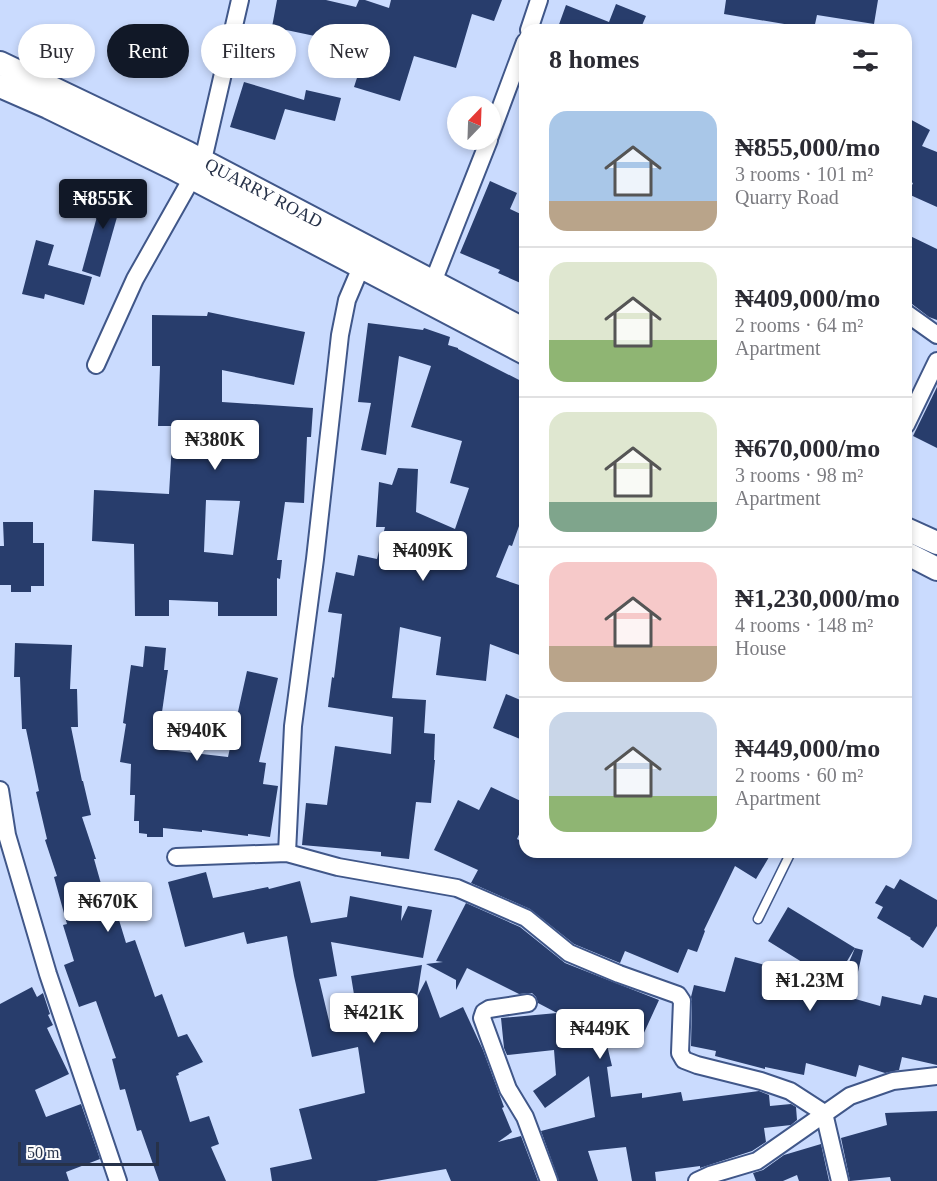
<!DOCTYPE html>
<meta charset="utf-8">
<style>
:root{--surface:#fff;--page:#f2f2f3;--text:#2b2b33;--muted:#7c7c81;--line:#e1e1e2;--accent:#111827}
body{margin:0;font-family:"Times New Roman",serif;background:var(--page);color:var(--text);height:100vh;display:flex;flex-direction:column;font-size:22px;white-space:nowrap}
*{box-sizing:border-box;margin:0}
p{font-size:20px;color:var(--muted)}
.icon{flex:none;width:33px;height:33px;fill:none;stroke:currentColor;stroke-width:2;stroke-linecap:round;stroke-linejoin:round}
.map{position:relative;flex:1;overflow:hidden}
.panel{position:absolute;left:519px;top:24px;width:393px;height:834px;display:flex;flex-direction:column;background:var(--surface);border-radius:18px;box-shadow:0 3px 9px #0003}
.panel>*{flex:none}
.banner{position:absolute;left:18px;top:24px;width:411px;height:54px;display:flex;gap:12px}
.needle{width:39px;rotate:23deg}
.buttons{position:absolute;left:447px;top:96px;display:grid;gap:12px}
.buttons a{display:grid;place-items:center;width:54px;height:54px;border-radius:50%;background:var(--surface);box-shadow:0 3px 9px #0003;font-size:30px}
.scale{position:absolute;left:18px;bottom:15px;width:141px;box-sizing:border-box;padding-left:6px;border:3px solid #273249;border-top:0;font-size:16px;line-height:21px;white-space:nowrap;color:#273249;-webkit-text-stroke:4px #fbfbfb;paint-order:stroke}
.price{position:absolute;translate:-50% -51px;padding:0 14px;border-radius:6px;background:#fff;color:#222;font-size:20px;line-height:39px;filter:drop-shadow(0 2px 3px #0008)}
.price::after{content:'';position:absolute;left:50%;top:36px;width:18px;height:14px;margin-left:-9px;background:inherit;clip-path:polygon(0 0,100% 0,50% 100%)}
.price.selected{background:var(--accent);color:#fff}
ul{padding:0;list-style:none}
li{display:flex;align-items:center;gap:18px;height:150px;padding:0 30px}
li+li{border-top:2px solid var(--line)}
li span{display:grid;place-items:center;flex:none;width:168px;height:120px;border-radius:18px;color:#555}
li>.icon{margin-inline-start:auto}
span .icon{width:72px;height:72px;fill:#fffc;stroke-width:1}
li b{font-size:26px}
h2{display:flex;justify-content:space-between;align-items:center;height:72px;padding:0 30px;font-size:26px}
.chip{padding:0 21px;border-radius:27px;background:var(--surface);box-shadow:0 3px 9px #0003;font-size:21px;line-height:54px}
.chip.selected{background:var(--accent);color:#fff}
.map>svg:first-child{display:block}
.building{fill:#283d6c;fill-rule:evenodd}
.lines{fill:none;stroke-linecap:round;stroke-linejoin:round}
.lane-casing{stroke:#405789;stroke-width:11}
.street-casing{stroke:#405789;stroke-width:20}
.secondary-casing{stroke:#405789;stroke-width:26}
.lane{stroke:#fff;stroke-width:8}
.street{stroke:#fff;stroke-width:16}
.secondary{stroke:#fff;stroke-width:22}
.labels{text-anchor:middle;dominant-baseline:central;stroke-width:6;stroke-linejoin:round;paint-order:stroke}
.street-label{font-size:18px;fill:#273249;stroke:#fbfbfb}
</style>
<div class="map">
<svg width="937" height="1181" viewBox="0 0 937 1181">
<rect width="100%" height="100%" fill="#cadbfe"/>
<g class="building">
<polygon points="277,0 326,0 356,7 359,0 365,0 389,8 391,0 502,0 494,21 472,14 456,68 414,56 400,101 354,87 367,47 272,27"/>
<polygon points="726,0 878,0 874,24 817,15 814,29 724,14"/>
<polygon points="616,4 646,16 640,30 557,30 566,5 609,22"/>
<polygon points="244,82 304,100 306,90 341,98 335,121 285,109 275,140 230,127"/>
<polygon points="906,117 930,130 922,146 937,152 937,207 908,194 913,183 906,180"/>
<polygon points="490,181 517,193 510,209 525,216 525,285 498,273 500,270 460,253"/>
<polygon points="106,184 125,189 100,277 82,271"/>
<polygon points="906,234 937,249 937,320 929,317 912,304 906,303"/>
<polygon points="36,240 54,245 48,265 92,277 84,305 45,294 44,299 22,294"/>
<path d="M208,312L305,332L294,385L222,370V402L313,408L311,437H307L304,503L285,502L277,560H282L280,579L277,578V616H218V602L169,600V616H135L134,544L92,541L94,490L169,494L173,426H158L160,366H152V315L207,316ZM206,500L240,501L233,555L204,552Z"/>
<polygon points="368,323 423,330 424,328 450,337 448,345 458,348 458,349 525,383 525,509 512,546 509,545 496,577 525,587 525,657 490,644 486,681 436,675 441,637 400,627 392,698 426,700 424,733 435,734 434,760 435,760 431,803 416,802 409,859 381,856 381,852 302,845 306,803 327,805 335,746 391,754 393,717 328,707 332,677 334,678 342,614 328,612 336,572 354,576 358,555 377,559 385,527 376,527 379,482 392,485 398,468 418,469 416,512 455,529 469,488 450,483 462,441 411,427 431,366 399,356 386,455 361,450 371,403 358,402"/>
<polygon points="937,387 937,448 913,436"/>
<polygon points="3,522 33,522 33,543 44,543 44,586 31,586 31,592 11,592 11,585 0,585 0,546 4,546"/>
<polygon points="15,643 72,645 70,689 77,689 78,727 71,727 82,781 83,781 91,815 82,817 96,859 94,859 109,912 116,910 126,943 135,940 155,997 162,994 178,1037 187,1034 203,1062 178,1073 179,1075 176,1076 190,1122 209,1116 219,1144 211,1147 226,1181 159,1181 141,1130 137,1131 125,1089 120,1090 112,1059 116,1058 96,1001 79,1007 64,965 74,961 63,925 67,924 54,877 57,876 45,840 47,839 36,792 39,791 26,729 22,729 20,677 14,677"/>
<polygon points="145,646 166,648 164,670 168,670 159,733 161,734 159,749 228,757 247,671 278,678 259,762 266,763 263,784 278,786 270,837 248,834 248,836 202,830 202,832 163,828 163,837 147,837 147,834 139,833 139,821 134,821 135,795 130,795 131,764 120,762 126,724 123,723 131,665 143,667"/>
<polygon points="506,694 525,702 525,741 493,728"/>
<polygon points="491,787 525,803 525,821 517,839 525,843 525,852 772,852 756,879 735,866 704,930 705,931 697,952 688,949 678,973 625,951 620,963 574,944 530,909 471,883 478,870 434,850 458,800 479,810"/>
<polygon points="206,872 213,898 268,887 269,889 300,881 311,923 347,917 350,896 402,906 401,921 408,906 432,910 423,958 331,942 337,976 319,979 330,1025 358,1019 351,976 422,965 417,997 426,980 440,1018 463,1007 483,1050 504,1107 502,1108 512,1132 498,1142 521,1136 538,1181 451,1181 446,1169 376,1181 272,1181 270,1168 312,1159 299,1109 365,1093 358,1047 312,1057 294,976 287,936 247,944 244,932 185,947 168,882"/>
<polygon points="900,879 937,900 937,926 923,948 910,939 911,938 877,918 883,907 875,903 886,885 894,889"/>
<polygon points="466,903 520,927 565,963 659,1000 643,1035 600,1016 612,1066 607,1067 611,1097 642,1093 642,1098 681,1092 683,1101 759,1091 769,1095 770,1106 791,1104 796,1107 797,1120 791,1125 764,1128 766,1142 752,1151 700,1168 700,1166 655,1172 656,1181 632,1181 626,1147 588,1151 598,1181 559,1181 541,1131 595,1117 589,1076 545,1108 533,1091 556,1075 554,1050 507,1055 504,1048 501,1018 557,1013 538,1003 536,997 532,993 519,994 467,968 456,990 456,980 426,964 443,962 436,961"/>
<polygon points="788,907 855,948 844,966 847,967 855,948 863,950 852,998 880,1006 882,996 921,1005 924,995 937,998 937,1065 902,1057 899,1070 885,1073 859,1065 856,1077 806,1063 804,1075 765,1067 765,1069 715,1056 716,1051 691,1046 692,1001 691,997 694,985 725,992 735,957 839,985 768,941"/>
<polygon points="32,987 37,997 43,993 50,1014 48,1015 53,1025 47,1028 69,1074 35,1090 46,1117 81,1104 100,1159 66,1172 69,1181 0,1181 0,1004"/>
<polygon points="937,1111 937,1181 891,1181 890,1177 850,1181 841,1138 887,1125 885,1113"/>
<polygon points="821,1144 829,1181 799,1181 797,1175 783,1181 756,1181 753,1173 763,1170 784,1155"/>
</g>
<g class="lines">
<g class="lane-casing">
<polyline id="lane" points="758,919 791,852"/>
</g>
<g class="street-casing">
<g id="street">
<polyline points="529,30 539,0"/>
<polyline points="490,136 525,42"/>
<polyline points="203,160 240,0"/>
<polyline points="433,282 489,140"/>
<polyline points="906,313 937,335"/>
<polyline points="96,365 135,279 192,178"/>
<polyline points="906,425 937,361"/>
<polyline points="0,790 7,835 48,974 118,1181"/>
<polyline points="287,853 293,726 315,559 340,335 347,300 361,267"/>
<polyline points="176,857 287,853 338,867 457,888 526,918 569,953 619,974 678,995 682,1001 680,1053 684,1060 697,1065 761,1081 790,1091 824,1113 840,1181"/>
<polyline points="528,1003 489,1009 484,1012 482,1018 508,1089 525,1117 549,1181"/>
<polyline points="697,1181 710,1175 757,1161 850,1096 893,1081 937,1076"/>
</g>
</g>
<g class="secondary-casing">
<g id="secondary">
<path id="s1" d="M0,63L188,153L525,330"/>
<polyline points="0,86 48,107 171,167 525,353"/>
<polyline points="906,529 937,543"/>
<polyline points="906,553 937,569"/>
</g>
</g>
<use href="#lane" class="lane"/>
<use href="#street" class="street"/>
<use href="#secondary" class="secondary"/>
</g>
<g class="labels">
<g class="street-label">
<text stroke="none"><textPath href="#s1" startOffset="294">QUARRY ROAD</textPath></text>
</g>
</g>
</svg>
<div class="buttons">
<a><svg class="needle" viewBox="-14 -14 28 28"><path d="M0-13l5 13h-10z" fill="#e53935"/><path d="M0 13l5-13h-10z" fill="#7c7c81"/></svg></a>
</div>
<div class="scale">50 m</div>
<b class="price selected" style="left:103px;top:230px">₦855K</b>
<b class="price" style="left:215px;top:471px">₦380K</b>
<b class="price" style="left:423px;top:582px">₦409K</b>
<b class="price" style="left:197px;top:762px">₦940K</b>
<b class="price" style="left:108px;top:933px">₦670K</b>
<b class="price" style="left:810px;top:1012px">₦1.23M</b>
<b class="price" style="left:374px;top:1044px">₦421K</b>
<b class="price" style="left:600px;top:1060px">₦449K</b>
<div class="banner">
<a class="chip">Buy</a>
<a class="chip selected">Rent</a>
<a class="chip">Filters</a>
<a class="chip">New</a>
</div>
<section class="panel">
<h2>8 homes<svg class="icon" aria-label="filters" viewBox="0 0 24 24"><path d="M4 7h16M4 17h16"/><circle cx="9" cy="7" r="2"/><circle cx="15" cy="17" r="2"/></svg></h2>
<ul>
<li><span style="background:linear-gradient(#a9c7e8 75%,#b9a48a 0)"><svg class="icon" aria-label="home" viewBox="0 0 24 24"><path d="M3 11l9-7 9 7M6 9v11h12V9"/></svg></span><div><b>₦855,000/mo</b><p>3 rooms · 101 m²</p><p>Quarry Road</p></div></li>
<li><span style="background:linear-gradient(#dfe7d0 65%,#8fb573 0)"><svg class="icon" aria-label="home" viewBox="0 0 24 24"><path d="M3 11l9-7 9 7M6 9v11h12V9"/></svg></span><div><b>₦409,000/mo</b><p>2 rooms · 64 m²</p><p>Apartment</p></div></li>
<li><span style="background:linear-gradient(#dfe7d0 75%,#7fa58c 0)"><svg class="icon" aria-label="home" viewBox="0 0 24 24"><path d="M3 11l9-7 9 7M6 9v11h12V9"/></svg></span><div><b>₦670,000/mo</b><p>3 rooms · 98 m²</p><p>Apartment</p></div></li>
<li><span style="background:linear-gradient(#f6c9c9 70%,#b9a48a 0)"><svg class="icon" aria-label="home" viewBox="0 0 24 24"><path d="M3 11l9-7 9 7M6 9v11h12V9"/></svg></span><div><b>₦1,230,000/mo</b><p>4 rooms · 148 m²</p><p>House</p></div></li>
<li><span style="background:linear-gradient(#c9d6e8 70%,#8fb573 0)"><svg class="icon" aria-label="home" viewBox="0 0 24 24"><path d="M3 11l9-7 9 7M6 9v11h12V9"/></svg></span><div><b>₦449,000/mo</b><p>2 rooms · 60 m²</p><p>Apartment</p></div></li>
</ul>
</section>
</div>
